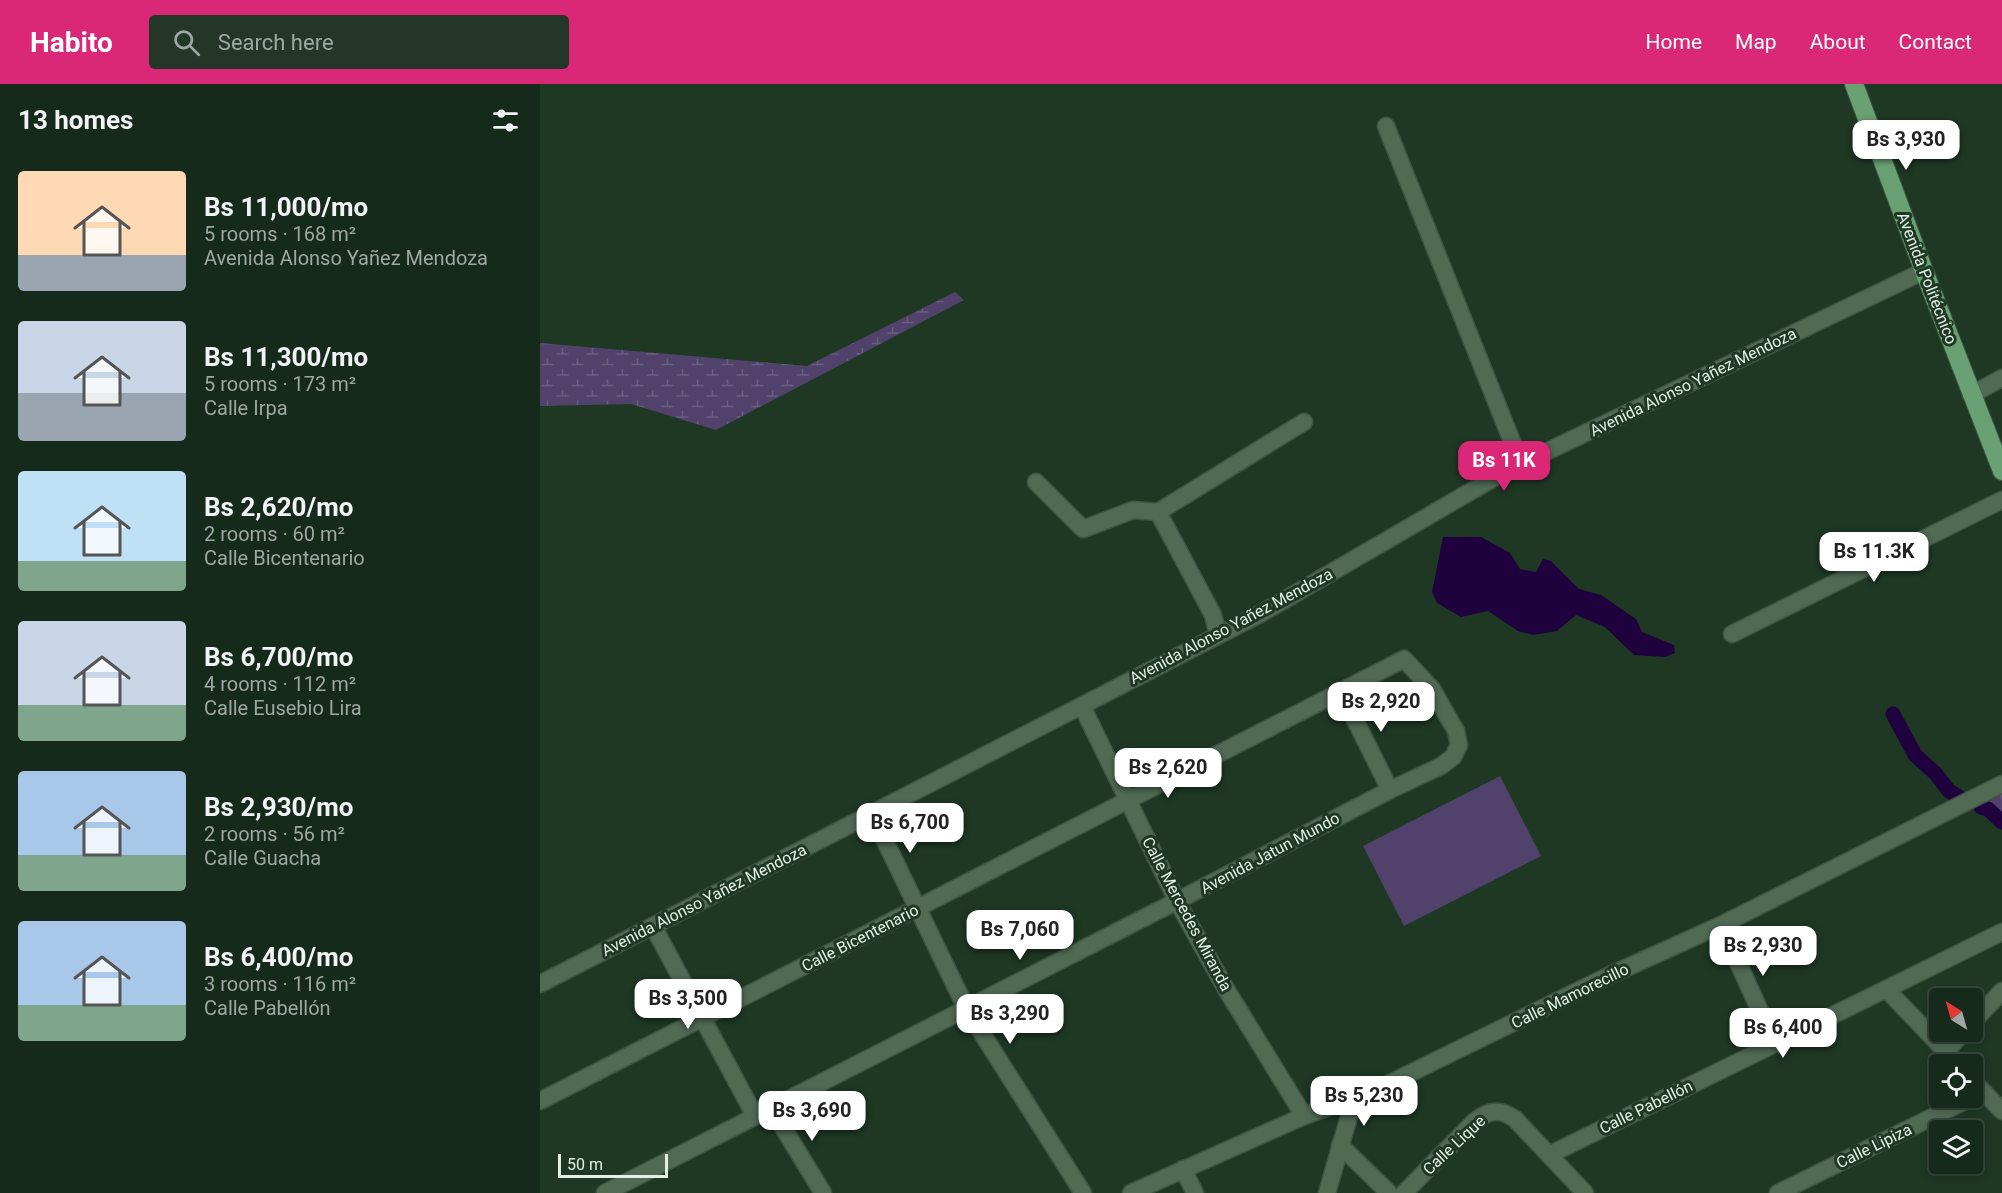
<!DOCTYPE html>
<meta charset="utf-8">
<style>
:root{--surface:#162a1b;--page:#233628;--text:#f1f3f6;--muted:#9ea7a3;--line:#35463a;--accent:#db2777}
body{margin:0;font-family:Roboto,sans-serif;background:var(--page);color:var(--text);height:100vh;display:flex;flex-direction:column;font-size:22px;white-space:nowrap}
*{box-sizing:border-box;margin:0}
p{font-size:20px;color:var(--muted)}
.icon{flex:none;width:33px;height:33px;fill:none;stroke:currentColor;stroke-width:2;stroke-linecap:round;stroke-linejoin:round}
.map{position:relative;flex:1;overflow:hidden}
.drawer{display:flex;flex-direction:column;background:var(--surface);width:540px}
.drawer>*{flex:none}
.needle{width:39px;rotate:323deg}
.fabs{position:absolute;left:1389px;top:904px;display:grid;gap:12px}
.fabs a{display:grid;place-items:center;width:54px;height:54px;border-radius:6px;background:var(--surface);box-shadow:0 3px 9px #0003,0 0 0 2px var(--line);font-size:30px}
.scale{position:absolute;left:18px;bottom:15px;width:110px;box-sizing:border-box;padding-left:6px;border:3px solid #e1f1e3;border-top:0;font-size:16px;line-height:21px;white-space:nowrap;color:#e1f1e3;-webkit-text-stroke:4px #1e3824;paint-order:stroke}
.price{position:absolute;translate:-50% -51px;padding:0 14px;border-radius:12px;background:#fff;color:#222;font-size:20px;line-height:39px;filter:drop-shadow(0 2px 3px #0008)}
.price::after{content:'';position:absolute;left:50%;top:36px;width:18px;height:14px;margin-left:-9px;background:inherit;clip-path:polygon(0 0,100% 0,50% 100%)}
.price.selected{background:var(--accent);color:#fff}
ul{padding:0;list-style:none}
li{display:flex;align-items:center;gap:18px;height:150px;padding:0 18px}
li span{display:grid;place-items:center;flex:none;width:168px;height:120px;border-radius:6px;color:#555}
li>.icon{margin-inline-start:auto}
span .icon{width:72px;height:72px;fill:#fffc;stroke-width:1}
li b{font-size:26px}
h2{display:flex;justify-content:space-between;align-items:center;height:72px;padding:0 18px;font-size:26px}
header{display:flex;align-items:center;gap:36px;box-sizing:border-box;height:84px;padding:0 30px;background:var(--accent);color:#fff}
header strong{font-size:28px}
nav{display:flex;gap:33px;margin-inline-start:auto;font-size:21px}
.search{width:420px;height:54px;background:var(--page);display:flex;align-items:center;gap:15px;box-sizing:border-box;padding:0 21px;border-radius:6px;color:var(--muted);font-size:22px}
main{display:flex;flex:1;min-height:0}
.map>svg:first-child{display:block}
.grass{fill:#50426a}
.wetland{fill:url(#wetland-marsh)}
.park{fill:url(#park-tufts)}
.water{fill:#1f023d}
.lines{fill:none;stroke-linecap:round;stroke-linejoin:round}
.canal{stroke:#1f023d;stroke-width:15}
.minor-casing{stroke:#3d5643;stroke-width:19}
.major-casing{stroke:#3d5643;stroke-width:20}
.minor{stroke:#506a54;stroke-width:16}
.major{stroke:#6aa174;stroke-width:18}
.labels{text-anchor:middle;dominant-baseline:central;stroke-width:6;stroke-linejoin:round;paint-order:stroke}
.street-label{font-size:16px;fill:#e1f1e3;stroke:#1e3824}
</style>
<header>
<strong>Habito</strong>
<div class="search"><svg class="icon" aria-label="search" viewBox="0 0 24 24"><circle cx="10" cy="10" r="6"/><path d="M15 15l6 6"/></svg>Search here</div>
<nav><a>Home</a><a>Map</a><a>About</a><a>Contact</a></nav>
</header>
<main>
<section class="drawer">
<h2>13 homes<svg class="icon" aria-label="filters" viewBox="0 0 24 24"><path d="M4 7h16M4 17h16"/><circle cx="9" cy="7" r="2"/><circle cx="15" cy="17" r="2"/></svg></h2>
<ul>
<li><span style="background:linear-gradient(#ffd9b3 70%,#9aa5b1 0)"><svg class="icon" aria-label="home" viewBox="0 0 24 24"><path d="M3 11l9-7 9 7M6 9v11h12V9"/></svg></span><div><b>Bs 11,000/mo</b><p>5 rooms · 168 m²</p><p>Avenida Alonso Yañez Mendoza</p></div></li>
<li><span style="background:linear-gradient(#c9d6e8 60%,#9aa5b1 0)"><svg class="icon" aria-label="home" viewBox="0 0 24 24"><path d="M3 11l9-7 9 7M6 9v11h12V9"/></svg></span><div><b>Bs 11,300/mo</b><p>5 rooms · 173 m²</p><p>Calle Irpa</p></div></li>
<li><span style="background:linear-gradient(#bfe0f5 75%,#7fa58c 0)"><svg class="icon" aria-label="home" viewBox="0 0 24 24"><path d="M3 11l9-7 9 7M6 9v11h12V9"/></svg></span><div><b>Bs 2,620/mo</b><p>2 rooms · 60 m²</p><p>Calle Bicentenario</p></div></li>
<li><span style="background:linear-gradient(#c9d6e8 70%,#7fa58c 0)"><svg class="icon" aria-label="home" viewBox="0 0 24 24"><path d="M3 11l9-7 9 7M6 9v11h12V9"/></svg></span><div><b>Bs 6,700/mo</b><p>4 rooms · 112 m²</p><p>Calle Eusebio Lira</p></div></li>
<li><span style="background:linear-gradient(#a9c7e8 70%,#7fa58c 0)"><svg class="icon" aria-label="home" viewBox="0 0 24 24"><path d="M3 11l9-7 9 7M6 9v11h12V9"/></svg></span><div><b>Bs 2,930/mo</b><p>2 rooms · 56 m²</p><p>Calle Guacha</p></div></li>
<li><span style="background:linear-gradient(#a9c7e8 70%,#7fa58c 0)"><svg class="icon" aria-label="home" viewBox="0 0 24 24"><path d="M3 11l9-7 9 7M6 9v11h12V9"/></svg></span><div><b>Bs 6,400/mo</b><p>3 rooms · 116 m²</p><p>Calle Pabellón</p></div></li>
</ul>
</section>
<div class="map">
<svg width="1462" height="1109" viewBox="0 0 1462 1109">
<defs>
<pattern id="wetland-marsh" width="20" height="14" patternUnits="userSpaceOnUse" patternTransform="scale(1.5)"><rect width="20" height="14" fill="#50426a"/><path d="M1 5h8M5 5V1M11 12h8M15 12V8" fill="none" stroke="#695e7f"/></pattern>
<pattern id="park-tufts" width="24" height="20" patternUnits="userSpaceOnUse" patternTransform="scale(1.5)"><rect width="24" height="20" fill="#50426a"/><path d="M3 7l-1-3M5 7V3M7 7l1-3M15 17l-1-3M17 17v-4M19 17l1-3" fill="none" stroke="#695e7f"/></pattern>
</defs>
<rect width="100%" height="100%" fill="#1e3824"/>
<polygon class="grass" points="960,692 1001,772 864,842 823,762"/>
<polygon class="wetland" points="415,208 424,216 176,346 91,320 0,322 0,259 267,282"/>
<polygon class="park" points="1462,708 1462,732 1446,715"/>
<polygon class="water" points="903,453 941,453 970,469 980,485 996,488 1003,475 1011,477 1039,505 1061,511 1096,535 1102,548 1134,561 1135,569 1125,573 1094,571 1065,543 1036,531 1017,547 993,551 978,547 948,527 921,533 897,519 892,508"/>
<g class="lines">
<g class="canal">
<polyline points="1353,630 1375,671 1396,690 1409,707 1419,713"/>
<polyline points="1441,723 1448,725 1462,738"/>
</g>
<g class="minor-casing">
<g id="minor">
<polyline points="846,42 981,380"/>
<polyline points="1431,311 1462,294"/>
<polyline points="496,398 543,445 593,426 618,428 764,338"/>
<polyline points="618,428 673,531 678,551"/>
<polyline points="1192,550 1462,416"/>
<polyline points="801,608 850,706"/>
<polyline points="542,622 637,817 686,905 764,1032"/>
<polyline points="332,730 426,924 543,1109"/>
<polyline points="1181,841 1235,960"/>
<polyline points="113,842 215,1032"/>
<polyline points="0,900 720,530 964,388 1384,187"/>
<polyline points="1346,905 1419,981"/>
<polyline points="1432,939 1462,907"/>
<polyline points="1406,967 1424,948"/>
<polyline points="1432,996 1462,1027"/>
<polyline points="0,1017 864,575 892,605 916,647 919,661 913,673 901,682 850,706 637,817 65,1109"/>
<polyline points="231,1024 283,1109"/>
<polyline points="800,1061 849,1109"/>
<polyline points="1009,1071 1462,848"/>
<polyline points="643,1085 655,1109"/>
<polyline points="591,1109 764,1032 836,1006 1066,893 1181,841 1462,700"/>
<polyline points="787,1109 814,1015"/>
<path d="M864,1109L935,1037C949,1026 960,1024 975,1035L1045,1109"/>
<polyline points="1238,1109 1431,1014"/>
</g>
</g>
<g class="major-casing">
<polyline id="major" points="1314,0 1384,187 1462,387"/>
</g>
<use href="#minor" class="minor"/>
<use href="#major" class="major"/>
</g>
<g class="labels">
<g class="street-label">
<text transform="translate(1387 194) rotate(69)">Avenida Politécnico</text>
<text transform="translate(1153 298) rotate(-26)">Avenida Alonso Yañez Mendoza</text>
<text transform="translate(691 542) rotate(-28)">Avenida Alonso Yañez Mendoza</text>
<text transform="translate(730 769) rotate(-28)">Avenida Jatun Mundo</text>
<text transform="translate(164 816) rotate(-27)">Avenida Alonso Yañez Mendoza</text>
<text transform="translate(647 830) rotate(62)">Calle Mercedes Miranda</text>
<text transform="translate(320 854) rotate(-27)">Calle Bicentenario</text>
<text transform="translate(1030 912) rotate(-26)">Calle Mamorecillo</text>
<text transform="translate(1106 1023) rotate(-26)">Calle Pabellón</text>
<text transform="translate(914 1061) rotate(-43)">Calle Lique</text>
<text transform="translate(1334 1062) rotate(-26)">Calle Lipiza</text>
</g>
</g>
</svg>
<div class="fabs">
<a><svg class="needle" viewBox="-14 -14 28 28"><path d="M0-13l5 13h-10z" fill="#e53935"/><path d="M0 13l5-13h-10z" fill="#9ea7a3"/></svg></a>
<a><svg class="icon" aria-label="locate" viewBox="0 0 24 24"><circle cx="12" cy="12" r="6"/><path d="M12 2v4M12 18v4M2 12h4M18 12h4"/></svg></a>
<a><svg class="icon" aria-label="layers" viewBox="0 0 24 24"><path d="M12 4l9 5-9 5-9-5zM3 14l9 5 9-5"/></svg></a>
</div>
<div class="scale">50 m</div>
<b class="price" style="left:1366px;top:87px">Bs 3,930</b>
<b class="price selected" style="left:964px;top:408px">Bs 11K</b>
<b class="price" style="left:1334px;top:499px">Bs 11.3K</b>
<b class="price" style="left:841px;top:649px">Bs 2,920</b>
<b class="price" style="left:628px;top:715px">Bs 2,620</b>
<b class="price" style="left:370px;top:770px">Bs 6,700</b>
<b class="price" style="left:480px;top:877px">Bs 7,060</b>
<b class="price" style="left:1223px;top:893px">Bs 2,930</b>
<b class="price" style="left:148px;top:946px">Bs 3,500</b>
<b class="price" style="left:470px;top:961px">Bs 3,290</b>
<b class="price" style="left:1243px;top:975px">Bs 6,400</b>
<b class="price" style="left:824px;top:1043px">Bs 5,230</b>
<b class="price" style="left:272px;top:1058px">Bs 3,690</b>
</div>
</main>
